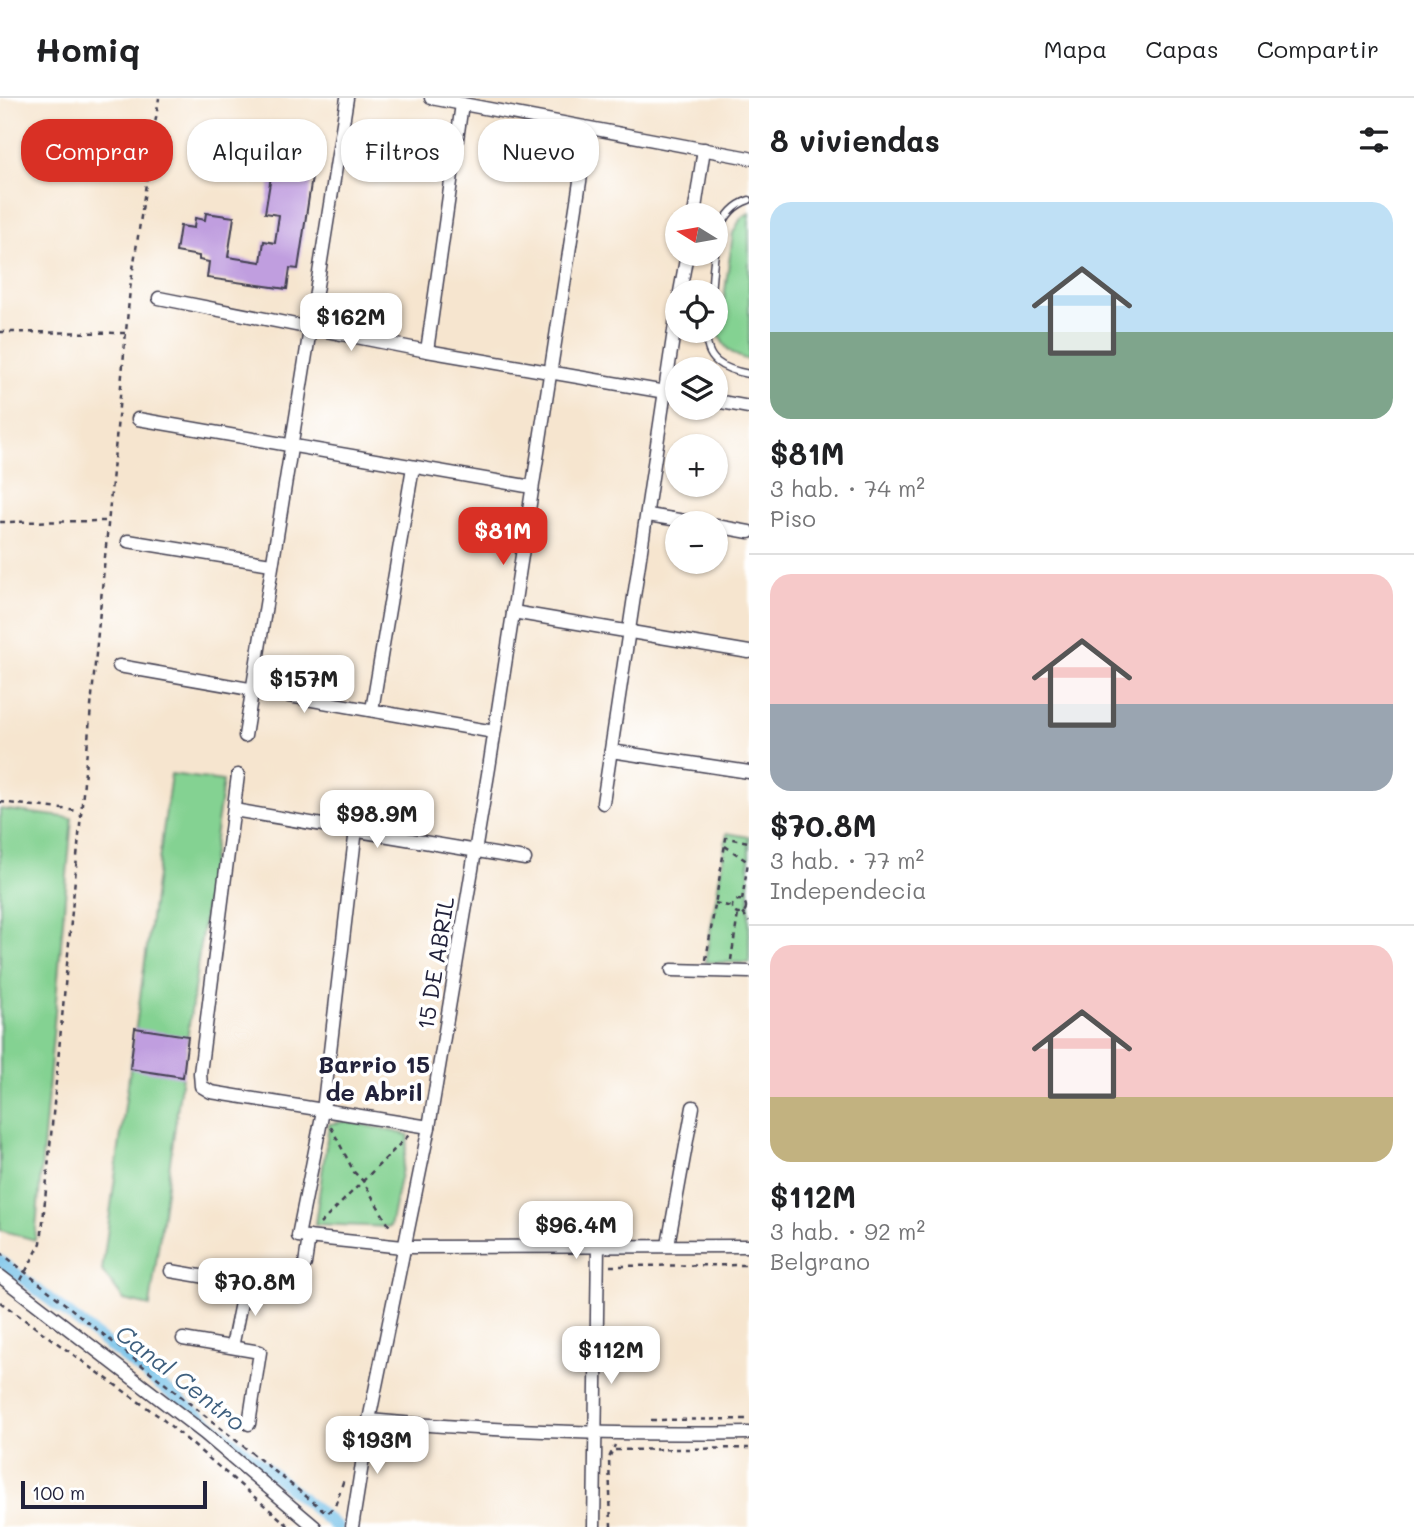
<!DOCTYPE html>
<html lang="es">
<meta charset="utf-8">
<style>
:root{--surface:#fff;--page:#f2f2f2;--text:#202124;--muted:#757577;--line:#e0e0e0;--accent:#d93025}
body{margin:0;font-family:Mali,sans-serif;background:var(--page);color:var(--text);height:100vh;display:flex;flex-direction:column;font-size:26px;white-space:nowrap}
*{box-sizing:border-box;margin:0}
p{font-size:23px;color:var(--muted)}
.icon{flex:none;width:38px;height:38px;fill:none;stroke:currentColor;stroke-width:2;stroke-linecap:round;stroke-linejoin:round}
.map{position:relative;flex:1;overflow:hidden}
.sheet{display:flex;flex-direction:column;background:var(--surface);width:665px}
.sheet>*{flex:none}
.hud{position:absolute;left:21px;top:21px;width:623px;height:63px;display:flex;gap:14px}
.needle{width:46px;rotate:281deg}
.fabs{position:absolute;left:665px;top:105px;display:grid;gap:14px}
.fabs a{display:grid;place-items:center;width:63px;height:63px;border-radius:50%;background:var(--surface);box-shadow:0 2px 5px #0004;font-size:35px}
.scale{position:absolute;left:21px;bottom:18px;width:186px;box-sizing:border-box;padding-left:7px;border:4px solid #22223b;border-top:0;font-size:19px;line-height:24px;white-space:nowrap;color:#22223b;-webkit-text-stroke:5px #fff;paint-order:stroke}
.price{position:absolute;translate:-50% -60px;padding:0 16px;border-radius:14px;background:#fff;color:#222;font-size:23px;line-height:46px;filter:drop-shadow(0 2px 4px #0008)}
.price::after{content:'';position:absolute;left:50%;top:42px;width:21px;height:16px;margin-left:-10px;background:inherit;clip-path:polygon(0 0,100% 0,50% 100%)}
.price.selected{background:var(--accent);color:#fff}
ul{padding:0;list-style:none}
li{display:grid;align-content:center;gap:14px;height:371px;padding:0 21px}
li+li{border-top:2px solid var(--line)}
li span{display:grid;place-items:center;height:217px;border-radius:21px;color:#555}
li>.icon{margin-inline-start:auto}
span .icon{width:126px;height:126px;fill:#fffc;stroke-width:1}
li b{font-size:30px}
h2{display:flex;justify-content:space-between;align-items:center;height:84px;padding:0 21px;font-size:30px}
.pill{padding:0 24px;border-radius:28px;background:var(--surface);box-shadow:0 2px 5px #0004;font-size:24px;line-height:63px}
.pill.selected{background:var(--accent);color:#fff}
header{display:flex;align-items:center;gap:42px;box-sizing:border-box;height:98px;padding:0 35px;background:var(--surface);border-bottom:2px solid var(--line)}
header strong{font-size:33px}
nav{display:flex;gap:38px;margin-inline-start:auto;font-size:24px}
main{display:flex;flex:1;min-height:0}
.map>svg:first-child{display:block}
.green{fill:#84d292;stroke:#537a66;stroke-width:2}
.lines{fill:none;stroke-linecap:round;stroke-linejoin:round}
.canal{stroke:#6bbce6;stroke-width:12}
.building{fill:#c09edf}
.service-casing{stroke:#423f51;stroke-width:9}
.minor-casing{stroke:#423f51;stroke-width:15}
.path{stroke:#423f51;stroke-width:2.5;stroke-dasharray:5 5;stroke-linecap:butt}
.service{stroke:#fff;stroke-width:6}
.minor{stroke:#fff;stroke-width:12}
.labels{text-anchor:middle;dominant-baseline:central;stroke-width:7;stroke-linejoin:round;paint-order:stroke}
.street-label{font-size:23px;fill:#22223b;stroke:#fff}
.neighbourhood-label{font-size:24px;font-weight:bold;fill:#22223b;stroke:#fff}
.water-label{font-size:24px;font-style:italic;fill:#3f607f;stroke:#fff}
</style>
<header>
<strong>Homiq</strong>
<nav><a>Mapa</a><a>Capas</a><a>Compartir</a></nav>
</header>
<main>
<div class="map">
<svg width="749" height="1429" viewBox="0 0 749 1429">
<rect width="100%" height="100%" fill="#fff"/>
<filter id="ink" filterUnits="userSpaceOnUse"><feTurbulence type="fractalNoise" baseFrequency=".0143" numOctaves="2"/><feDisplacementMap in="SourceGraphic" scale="14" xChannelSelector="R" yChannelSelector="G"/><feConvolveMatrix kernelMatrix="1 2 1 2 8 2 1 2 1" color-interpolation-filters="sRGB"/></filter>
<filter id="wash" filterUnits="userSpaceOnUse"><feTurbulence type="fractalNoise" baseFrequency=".00686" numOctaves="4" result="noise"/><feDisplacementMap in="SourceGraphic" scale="28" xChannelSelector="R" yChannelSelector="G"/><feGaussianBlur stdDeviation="1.57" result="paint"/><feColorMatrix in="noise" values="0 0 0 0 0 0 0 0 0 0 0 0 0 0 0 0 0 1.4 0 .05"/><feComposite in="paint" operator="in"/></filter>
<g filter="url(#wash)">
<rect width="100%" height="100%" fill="#f6e5cf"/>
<g class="green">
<path d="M749,115V262C733,258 725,251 719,237L733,135L741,120Z"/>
<polygon points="171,676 223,683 150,1208 124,1202 102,1173"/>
<polygon points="0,711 72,720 35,1142 0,1132"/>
<polygon points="727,735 749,739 749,865 705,864"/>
<polygon points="347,1023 409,1037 390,1129 315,1126 329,1026"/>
</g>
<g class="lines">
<polyline class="canal" points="0,1163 235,1345 337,1429"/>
</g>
<g id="blocks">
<g class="building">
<polygon points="274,60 314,66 298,171 290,170 287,191 207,180 209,164 199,162 199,158 176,154 180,128 194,130 195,120 205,122 206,115 234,119 228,159 261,164 264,143 275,145 279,117 265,115"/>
<polygon points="135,930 188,938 183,979 130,971"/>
</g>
</g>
</g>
<g filter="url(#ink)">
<use href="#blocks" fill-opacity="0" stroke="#423f51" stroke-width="2"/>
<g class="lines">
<g class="service-casing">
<g id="service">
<path d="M711,194C715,161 712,114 749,102"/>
<path d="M707,233C704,263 723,271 749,276"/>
</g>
</g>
<g class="minor-casing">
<g id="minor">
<polyline points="431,0 749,60"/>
<polyline points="694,117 704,51"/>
<polyline points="680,194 687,156"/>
<polyline points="159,200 427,253 677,296"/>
<polyline points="427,253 462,6"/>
<polyline points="716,303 749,309"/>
<polyline points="138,321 532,389"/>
<polyline points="648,417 697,425"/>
<polyline points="716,428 749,434"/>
<polyline points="128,443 271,466"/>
<polyline points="513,514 749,554"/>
<polyline points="119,568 494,634"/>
<polyline points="372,612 413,369"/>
<polyline points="245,638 347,0"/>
<polyline points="611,653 749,674"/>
<polyline points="238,677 200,975 201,988 211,994 429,1029"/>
<polyline points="603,705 677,213"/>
<polyline points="234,712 525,761"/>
<polyline points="356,731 323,1013 298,1138 403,1149 749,1148"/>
<polyline points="672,872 749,874"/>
<polyline points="668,1147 693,1009"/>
<polyline points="171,1173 288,1193 305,1166 309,1139"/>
<polyline points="0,1178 204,1335 315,1429"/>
<polyline points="183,1241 260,1254 249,1326"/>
<polyline points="232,1249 245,1185"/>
<path d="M369,1322C496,1334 622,1337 749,1335"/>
<polyline points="352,1429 369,1322 429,1029 489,670 588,32"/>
<polyline points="594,1429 598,1146"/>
</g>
</g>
<g class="path">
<polyline points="0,234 126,235"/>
<polyline points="0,424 108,423"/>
<polyline points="0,704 79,713"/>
<polyline points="725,748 748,764"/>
<polyline points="742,802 748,764"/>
<circle cx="739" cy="809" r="7"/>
<polyline points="715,805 732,809"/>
<polyline points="743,815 749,824"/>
<polyline points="706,862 726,740 749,744"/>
<polyline points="731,862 738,816"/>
<polyline points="331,1029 354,1074 363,1083 390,1129"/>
<polyline points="320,1126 409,1037"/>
<polyline points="0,1154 327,1415 335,1408 344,1381"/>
<polyline points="610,1168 749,1167"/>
<polyline points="21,1182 41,1145 130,191 159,0"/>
<polyline points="0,1204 160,1319 290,1429"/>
<polyline points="651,1322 749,1321"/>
<polyline points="615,1352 749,1350"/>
<polyline points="611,1429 609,1360 615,1347"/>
</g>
<use href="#service" class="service"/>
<use href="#minor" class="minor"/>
</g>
</g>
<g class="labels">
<g class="street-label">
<text transform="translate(435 865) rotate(-81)">15 DE ABRIL</text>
</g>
<g class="neighbourhood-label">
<text x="374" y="965">Barrio 15<tspan x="374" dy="28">de Abril</tspan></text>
</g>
<g class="water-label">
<text transform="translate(181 1279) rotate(38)">Canal Centro</text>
</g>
</g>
</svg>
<div class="fabs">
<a><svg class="needle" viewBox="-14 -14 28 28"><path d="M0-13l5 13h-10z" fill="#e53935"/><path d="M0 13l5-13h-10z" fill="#757577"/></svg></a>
<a><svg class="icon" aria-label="locate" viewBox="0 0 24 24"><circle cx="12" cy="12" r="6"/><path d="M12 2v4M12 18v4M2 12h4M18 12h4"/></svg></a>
<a><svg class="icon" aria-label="layers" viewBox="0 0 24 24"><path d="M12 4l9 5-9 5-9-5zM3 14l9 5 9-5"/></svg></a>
<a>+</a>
<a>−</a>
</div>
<div class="scale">100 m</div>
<b class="price" style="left:351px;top:255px">$162M</b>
<b class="price selected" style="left:503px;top:469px">$81M</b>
<b class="price" style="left:304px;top:617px">$157M</b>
<b class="price" style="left:377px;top:752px">$98.9M</b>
<b class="price" style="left:576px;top:1163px">$96.4M</b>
<b class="price" style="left:255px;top:1220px">$70.8M</b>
<b class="price" style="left:611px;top:1288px">$112M</b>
<b class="price" style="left:377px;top:1378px">$193M</b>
<div class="hud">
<a class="pill selected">Comprar</a>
<a class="pill">Alquilar</a>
<a class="pill">Filtros</a>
<a class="pill">Nuevo</a>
</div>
</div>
<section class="sheet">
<h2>8 viviendas<svg class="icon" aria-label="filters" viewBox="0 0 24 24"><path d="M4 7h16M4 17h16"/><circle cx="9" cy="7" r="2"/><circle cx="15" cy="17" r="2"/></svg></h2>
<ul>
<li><span style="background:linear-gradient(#bfe0f5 60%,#7fa58c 0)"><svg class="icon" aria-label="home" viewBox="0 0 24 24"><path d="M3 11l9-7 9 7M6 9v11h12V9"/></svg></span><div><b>$81M</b><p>3 hab. · 74 m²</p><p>Piso</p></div></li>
<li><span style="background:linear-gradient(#f6c9c9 60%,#9aa5b1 0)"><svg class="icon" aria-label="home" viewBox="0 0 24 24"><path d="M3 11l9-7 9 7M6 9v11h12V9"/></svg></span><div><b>$70.8M</b><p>3 hab. · 77 m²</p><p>Independecia</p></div></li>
<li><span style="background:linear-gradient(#f6c9c9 70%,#c2b280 0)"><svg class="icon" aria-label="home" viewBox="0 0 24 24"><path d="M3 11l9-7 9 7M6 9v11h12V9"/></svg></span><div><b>$112M</b><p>3 hab. · 92 m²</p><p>Belgrano</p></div></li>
</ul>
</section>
</main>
